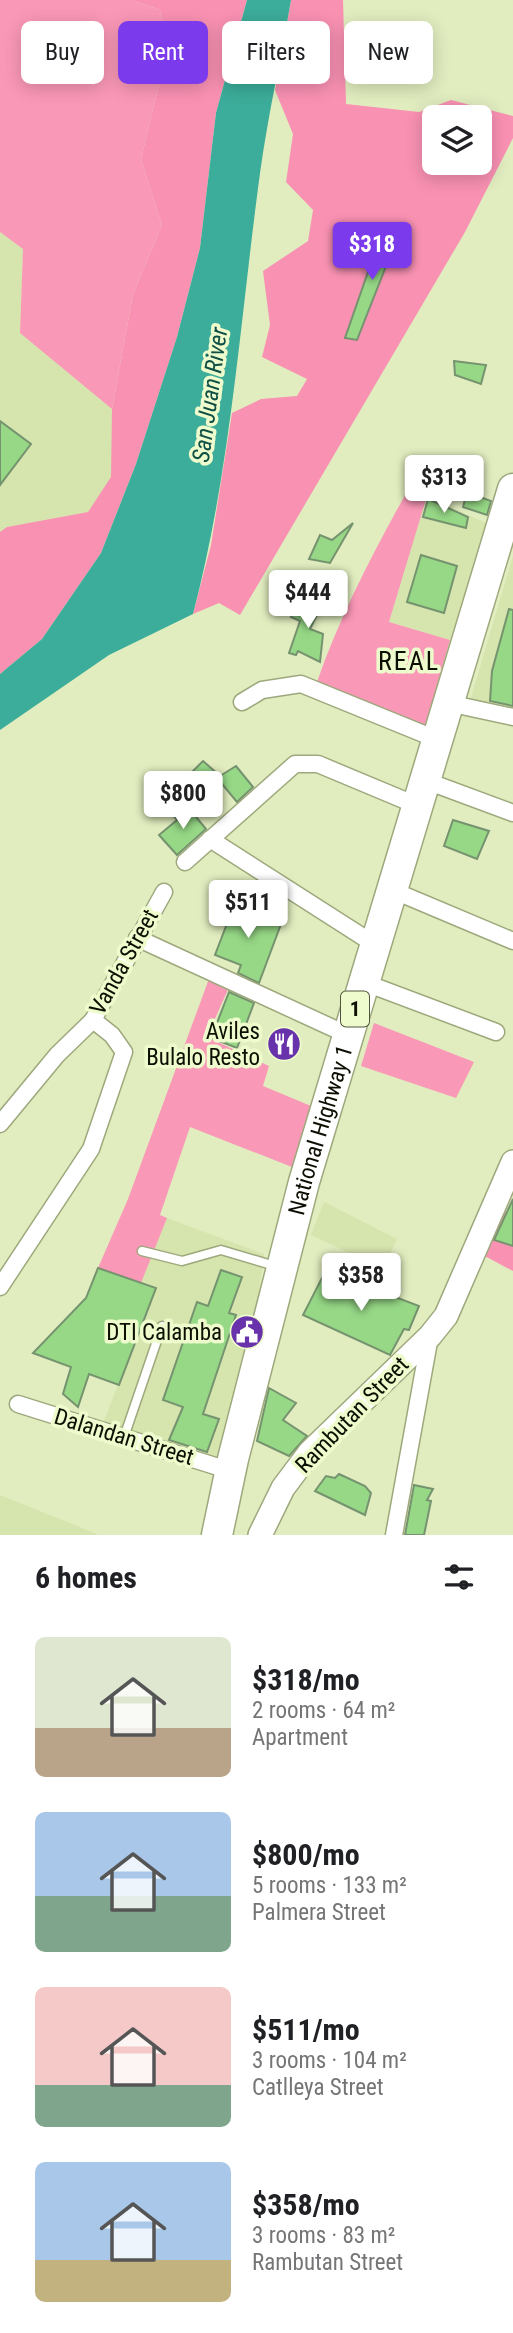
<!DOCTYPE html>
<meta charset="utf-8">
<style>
:root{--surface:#fff;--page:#f6f6f6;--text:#202124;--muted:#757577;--accent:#7c3aed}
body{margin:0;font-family:"Roboto Condensed",sans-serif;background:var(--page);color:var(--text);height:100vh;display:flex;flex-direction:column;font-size:26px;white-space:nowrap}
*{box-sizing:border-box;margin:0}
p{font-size:23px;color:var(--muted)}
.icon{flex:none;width:38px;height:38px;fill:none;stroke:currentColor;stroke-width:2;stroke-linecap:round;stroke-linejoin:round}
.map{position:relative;height:1535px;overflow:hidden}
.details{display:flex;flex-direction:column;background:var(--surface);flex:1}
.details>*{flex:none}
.top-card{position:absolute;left:21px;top:21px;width:472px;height:63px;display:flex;gap:14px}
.controls{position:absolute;left:422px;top:105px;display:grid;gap:14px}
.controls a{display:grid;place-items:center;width:70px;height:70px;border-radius:10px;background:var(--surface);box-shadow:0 4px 18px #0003;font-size:35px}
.price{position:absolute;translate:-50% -60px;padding:0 16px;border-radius:7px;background:#fff;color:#222;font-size:23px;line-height:46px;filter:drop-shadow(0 2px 4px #0008)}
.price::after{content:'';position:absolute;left:50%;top:42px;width:21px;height:16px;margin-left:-10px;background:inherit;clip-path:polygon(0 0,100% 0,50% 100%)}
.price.active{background:var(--accent);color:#fff}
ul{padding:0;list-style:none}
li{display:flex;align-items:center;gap:21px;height:175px;padding:0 35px}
li span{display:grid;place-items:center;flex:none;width:196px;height:140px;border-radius:10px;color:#555}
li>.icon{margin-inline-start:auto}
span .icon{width:84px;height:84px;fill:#fffc;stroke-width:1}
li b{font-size:30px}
h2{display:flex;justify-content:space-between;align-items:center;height:84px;padding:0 35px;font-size:30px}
.pill{padding:0 24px;border-radius:10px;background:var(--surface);box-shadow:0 4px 18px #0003;font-size:24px;line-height:63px}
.pill.active{background:var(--accent);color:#fff}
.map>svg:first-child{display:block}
.built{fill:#d6e4ae}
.green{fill:#fa98b7}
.forest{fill:#f991b3;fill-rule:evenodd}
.water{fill:#3cad9a}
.building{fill:#96d886;stroke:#76936f;stroke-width:2}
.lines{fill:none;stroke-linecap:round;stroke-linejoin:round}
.lane-casing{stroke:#9da87c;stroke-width:11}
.street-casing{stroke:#9da87c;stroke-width:19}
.secondary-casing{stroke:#9da87c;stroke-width:26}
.highway-casing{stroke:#9da87c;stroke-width:33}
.lane{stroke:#fff;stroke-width:8}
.street{stroke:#fff;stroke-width:16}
.secondary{stroke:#fff;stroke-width:23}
.highway{stroke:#fff;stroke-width:30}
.labels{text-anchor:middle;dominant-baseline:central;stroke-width:7;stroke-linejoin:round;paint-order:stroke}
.shield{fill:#eefbcc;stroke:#50563f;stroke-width:2}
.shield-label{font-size:21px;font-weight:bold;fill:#0c0f02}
.street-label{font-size:23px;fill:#0c0f02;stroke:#eefbcc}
.poi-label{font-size:23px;fill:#0c0f02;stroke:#eefbcc;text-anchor:end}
.water-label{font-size:24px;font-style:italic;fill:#0f4f45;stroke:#eefbcc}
.quarter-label{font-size:26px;letter-spacing:2px;fill:#0c0f02;stroke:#eefbcc}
</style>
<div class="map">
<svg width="513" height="1535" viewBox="0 0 513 1535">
<rect width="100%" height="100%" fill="#e1edbf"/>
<g class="built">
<polygon points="0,232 23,249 20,333 112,409 112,477 88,512 7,527 0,532"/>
<polygon points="427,496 488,524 450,640 389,622"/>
<polygon points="513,556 513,708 470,701"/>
<polygon points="324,1202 397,1239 383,1269 311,1235"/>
<polygon points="167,1218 264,1254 256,1314 215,1475 98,1436 156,1289 141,1283"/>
<polygon points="0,1495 97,1534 97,1535 0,1535"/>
</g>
<g class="green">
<polygon points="0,0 132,0 160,10 169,43 141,159 162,225 133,294 112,409 20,333 23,249 0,232"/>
<path d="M409,488L427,496L389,622L450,640L425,728L317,682C341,613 374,551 409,488Z"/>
<polygon points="210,976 230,985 207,1037 269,1066 263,1086 311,1106 292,1167 190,1127 160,1215 167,1218 141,1283 98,1268 128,1199"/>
<polygon points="374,1023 474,1062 456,1098 361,1066"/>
</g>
<g class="forest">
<polygon points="132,0 247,0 216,113 200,248 177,337 136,464 101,553 42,639 0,674 0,532 7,527 88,512 111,477 112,409 133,294 162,225 141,159 169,43 160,10"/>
<path d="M291,0H343L346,104L419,112L451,100L513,116V138L465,232L240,615L219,603L193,614L211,545L232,413L261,399L297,396L307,379L262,357L270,325L263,271L308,241L313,210L286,182L293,134L275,90ZM434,117H480V163H434Z"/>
<polygon points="505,1212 513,1215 513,1271 481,1254"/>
</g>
<path class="water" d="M247,0H291C281,58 268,115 260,173C240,321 231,469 193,614L109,655L0,730V674L42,639L101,553L136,464L177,337L200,248L216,113Z"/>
<g class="building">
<polygon points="383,229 399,233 357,340 345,338"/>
<polygon points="454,361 486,365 481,384 455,375"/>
<polygon points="0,421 31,444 0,485"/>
<polygon points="467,492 491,501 487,515 463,507"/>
<polygon points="428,499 468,517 466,528 423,517"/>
<polygon points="353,523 330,563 309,559 320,535 332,540"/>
<polygon points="421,555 457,566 444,613 407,602"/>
<polygon points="306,598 324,601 310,629 323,634 320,662 298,651 296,655 289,653 300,621 291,617"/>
<polygon points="509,609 513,610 513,706 490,701 492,671"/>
<polygon points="203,761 220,776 190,796 180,784"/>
<polygon points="236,766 253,787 237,802 217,778"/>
<polygon points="187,806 206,829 177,855 159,835 177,820 174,816"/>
<polygon points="453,820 489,831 477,859 444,846"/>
<polygon points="236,900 258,908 256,914 281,924 259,983 238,973 241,965 215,955"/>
<polygon points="229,992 254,1003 237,1048 211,1038"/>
<polygon points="513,1199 513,1246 494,1240"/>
<polygon points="98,1268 156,1288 119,1385 89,1374 78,1407 63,1394 71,1367 33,1353 86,1298"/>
<polygon points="221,1270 242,1277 229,1313 236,1315 203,1414 219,1419 207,1452 169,1440 183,1407 163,1400 197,1302 208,1306"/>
<polygon points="324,1274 362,1290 364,1285 419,1306 409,1330 404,1329 390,1355 303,1315"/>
<polygon points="269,1388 296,1403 283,1420 307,1436 289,1456 257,1441"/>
<polygon points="339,1474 365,1486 371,1493 365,1515 315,1491 326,1476 335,1478"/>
<polygon points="414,1485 433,1489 427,1500 431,1501 424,1535 405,1535"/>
</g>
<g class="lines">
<g class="lane-casing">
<g id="lane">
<polyline points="142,1251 182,1261 221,1250 275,1266"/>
<polyline points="124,1437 162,1326"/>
</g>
</g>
<g class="street-casing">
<g id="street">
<polyline points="242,702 262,690 301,684 436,739"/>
<polyline points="448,703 513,717"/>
<polyline points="424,780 513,813"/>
<polyline points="210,839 374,944"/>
<polyline points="185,862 295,764 318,764 416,805"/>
<polyline points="392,890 513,941"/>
<polyline points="137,938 348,1035"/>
<polyline points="363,982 496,1032"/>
<polyline points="0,1124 57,1055 93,1020 164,892"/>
<polyline points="0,1287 91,1149 124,1052 112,1035 93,1020"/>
<polyline points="18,1404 231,1471"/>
<polyline points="394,1535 430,1336"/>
</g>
</g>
<g class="secondary-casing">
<polyline id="secondary" points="260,1535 283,1488 310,1452 430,1336 446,1316 513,1162"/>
</g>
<g class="highway-casing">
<g id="highway">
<path id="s1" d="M217,1535L233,1459L304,1182L513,489"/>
</g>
</g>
<use href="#lane" class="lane"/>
<use href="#street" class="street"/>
<use href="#secondary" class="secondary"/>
<use href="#highway" class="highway"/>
</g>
<defs>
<g id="restaurant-disc" transform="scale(1.75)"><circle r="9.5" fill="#6833aa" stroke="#eefbcc"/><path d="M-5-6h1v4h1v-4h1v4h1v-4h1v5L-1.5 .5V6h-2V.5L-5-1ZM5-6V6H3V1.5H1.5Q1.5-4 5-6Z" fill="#fff"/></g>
<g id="civic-disc" transform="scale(1.75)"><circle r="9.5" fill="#6833aa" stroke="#eefbcc"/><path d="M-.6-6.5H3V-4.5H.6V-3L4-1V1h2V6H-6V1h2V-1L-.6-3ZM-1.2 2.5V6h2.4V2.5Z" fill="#fff"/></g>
</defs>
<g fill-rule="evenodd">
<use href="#restaurant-disc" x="284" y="1044"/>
<use href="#civic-disc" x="247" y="1332"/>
</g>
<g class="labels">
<rect class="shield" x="341" y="991.5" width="28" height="35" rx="5"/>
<g class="shield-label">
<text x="355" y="1009">1</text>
</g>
<g class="street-label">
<text transform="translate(124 962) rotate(-61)">Vanda Street</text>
<text stroke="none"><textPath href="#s1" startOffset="418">National Highway 1</textPath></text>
<text transform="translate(352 1415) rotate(-46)">Rambutan Street</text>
<text transform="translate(124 1437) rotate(17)">Dalandan Street</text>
</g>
<g class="poi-label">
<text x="260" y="1031">Aviles<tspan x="260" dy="26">Bulalo Resto</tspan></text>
<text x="222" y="1332">DTI Calamba</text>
</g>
<g class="water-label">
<text transform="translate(210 395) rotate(-82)">San Juan River</text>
</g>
<g class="quarter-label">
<text x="409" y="661">REAL</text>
</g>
</g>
</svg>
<div class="controls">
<a><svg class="icon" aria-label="layers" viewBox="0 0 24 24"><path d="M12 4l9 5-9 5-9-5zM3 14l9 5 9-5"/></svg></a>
</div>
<b class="price active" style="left:372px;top:282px">$318</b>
<b class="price" style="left:444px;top:515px">$313</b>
<b class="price" style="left:308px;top:630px">$444</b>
<b class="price" style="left:183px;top:831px">$800</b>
<b class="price" style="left:248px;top:940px">$511</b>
<b class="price" style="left:361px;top:1313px">$358</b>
<div class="top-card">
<a class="pill">Buy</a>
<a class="pill active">Rent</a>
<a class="pill">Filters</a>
<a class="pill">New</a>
</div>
</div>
<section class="details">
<h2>6 homes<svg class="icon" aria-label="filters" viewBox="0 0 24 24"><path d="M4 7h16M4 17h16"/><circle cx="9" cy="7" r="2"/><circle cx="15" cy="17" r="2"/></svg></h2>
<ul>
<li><span style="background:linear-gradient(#dfe7d0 65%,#b9a48a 0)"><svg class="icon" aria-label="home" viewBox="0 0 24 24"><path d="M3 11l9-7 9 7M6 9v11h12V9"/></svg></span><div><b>$318/mo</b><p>2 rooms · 64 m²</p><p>Apartment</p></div></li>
<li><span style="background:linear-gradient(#a9c7e8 60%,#7fa58c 0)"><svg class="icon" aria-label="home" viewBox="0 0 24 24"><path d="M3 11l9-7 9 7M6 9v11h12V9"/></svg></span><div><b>$800/mo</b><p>5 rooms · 133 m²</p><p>Palmera Street</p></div></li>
<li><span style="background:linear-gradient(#f6c9c9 70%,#7fa58c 0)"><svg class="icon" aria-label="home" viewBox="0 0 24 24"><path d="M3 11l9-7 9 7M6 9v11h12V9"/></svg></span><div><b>$511/mo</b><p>3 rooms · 104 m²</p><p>Catlleya Street</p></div></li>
<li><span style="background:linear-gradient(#a9c7e8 70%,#c2b280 0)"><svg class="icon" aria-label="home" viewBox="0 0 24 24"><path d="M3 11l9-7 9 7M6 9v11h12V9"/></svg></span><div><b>$358/mo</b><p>3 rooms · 83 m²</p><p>Rambutan Street</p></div></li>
</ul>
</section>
